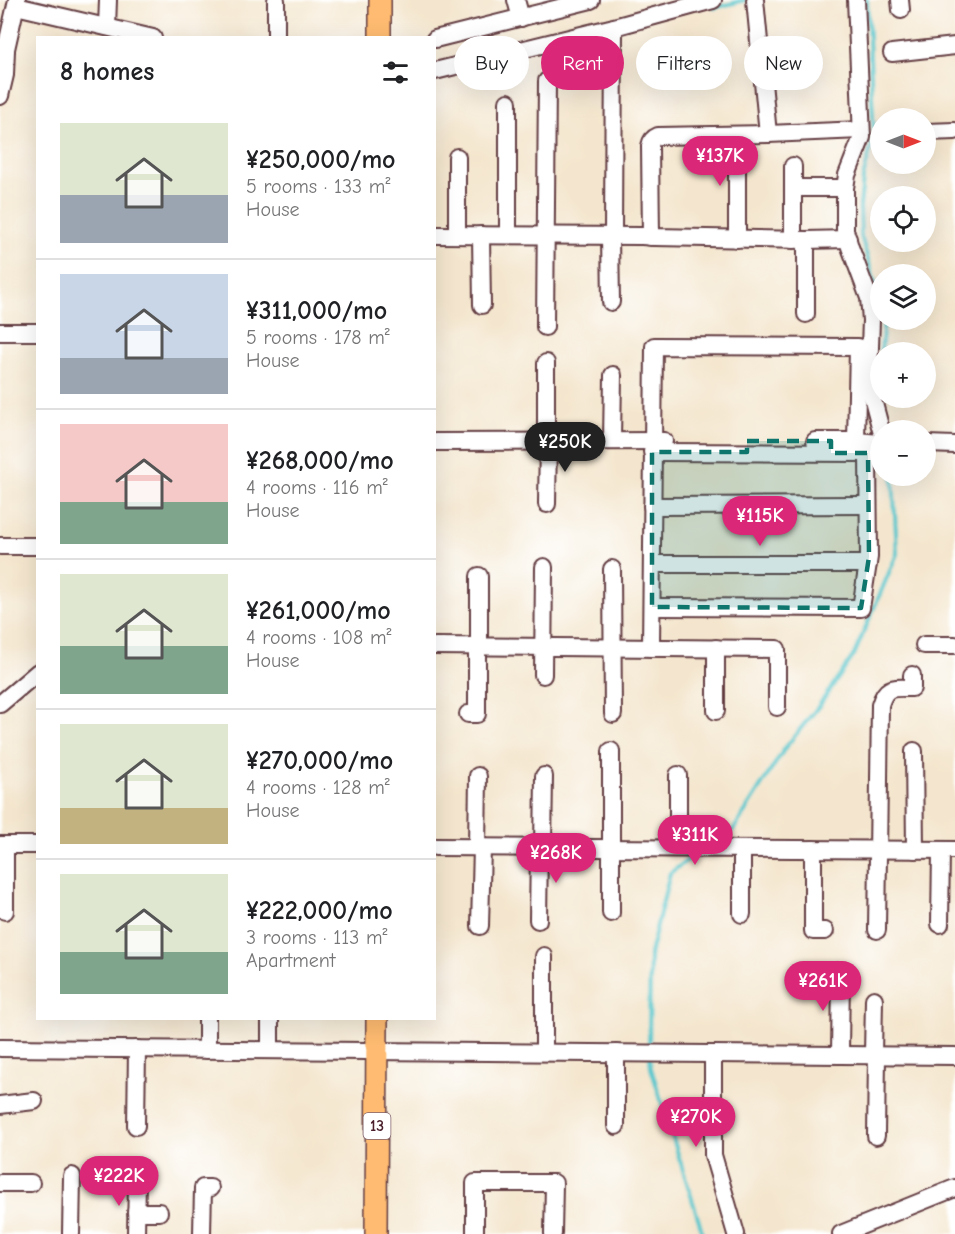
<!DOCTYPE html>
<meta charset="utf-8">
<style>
:root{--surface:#fff;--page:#f2f2f2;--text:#202124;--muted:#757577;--line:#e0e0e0;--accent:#db2777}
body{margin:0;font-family:"Comic Neue",sans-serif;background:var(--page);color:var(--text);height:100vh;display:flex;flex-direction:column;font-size:22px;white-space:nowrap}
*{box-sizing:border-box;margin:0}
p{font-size:20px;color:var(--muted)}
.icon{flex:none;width:33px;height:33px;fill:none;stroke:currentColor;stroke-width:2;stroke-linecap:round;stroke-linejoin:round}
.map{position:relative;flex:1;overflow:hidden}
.sheet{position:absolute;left:36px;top:36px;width:400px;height:984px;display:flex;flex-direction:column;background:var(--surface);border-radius:0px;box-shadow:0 6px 24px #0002}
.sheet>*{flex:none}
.hud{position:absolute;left:454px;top:36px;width:410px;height:54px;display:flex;gap:12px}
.needle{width:39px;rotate:90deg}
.buttons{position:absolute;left:870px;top:108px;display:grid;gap:12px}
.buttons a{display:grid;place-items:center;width:66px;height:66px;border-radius:50%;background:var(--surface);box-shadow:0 6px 24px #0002;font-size:30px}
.price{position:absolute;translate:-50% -51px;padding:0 14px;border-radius:21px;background:var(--accent);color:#fff;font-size:20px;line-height:39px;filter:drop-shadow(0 2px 3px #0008)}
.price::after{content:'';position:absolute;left:50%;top:36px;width:18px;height:14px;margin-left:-9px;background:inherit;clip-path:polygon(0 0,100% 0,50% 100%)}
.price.current{background:#222;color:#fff}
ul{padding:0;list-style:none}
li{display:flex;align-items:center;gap:18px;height:150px;padding:0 24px}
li+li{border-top:2px solid var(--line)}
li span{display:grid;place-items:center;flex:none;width:168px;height:120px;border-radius:0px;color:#555}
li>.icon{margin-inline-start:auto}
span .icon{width:72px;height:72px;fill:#fffc;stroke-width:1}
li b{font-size:26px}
h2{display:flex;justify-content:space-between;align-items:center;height:72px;padding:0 24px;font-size:26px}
.pill{padding:0 21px;border-radius:27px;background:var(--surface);box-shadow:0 6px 24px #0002;font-size:21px;line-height:54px}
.pill.current{background:var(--accent);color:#fff}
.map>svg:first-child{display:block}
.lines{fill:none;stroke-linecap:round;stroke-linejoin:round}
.stream{stroke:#59c7ce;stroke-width:4}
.minor-casing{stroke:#643d43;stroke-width:20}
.major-casing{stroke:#643d43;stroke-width:24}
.minor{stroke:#fff;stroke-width:16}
.major{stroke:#febb71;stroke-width:21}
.marked{fill:#0f766e;fill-opacity:0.2;stroke:#0f766e;stroke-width:4.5;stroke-dasharray:12 8;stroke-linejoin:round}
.labels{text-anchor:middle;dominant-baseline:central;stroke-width:5;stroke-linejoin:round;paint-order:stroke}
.shield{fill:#fff;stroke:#80626b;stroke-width:1.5}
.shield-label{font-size:16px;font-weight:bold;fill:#4a1f2b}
</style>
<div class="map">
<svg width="955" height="1234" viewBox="0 0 955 1234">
<rect width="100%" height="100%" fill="#fff"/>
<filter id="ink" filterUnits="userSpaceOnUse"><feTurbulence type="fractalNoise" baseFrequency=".0167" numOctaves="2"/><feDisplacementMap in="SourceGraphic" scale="12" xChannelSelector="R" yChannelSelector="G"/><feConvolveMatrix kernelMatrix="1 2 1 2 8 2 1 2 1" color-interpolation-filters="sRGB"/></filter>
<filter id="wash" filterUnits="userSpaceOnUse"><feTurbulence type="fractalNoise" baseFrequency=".008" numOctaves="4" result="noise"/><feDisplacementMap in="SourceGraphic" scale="24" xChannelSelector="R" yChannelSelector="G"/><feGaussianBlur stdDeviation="1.35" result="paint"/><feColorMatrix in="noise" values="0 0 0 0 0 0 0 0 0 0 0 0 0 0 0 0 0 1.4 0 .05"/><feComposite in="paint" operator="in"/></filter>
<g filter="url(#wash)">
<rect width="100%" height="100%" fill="#f4e6ce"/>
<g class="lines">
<g class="stream">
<polyline points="867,0 874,136 863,178 860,207 861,236 880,300"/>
<polyline points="714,8 745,0"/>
<polyline points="881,352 884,320"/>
<polyline points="880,356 878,365 880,389"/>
<polyline points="882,398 889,430"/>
<polyline points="715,842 734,829 785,748 818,707 854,655 897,554 893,476"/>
<polyline points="649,1049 650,954 670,873 696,854"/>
<polyline points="650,1057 651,1068 703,1234"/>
</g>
</g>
</g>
<g filter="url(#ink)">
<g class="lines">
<g class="minor-casing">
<g id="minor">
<polyline points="516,0 521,18"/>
<polyline points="755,0 768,134"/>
<polyline points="856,0 862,137 847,175 845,188 845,230 850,247 869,298 871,320 869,375 871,392 881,430"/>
<polyline points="900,0 901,10"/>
<polyline points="16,6 153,38"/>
<polyline points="107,27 108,0"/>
<polyline points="276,38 276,0"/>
<polyline points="435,39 591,0"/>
<polyline points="892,53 955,46"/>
<polyline points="0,62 6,49 17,0"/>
<polyline points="435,71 614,27 713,0"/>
<polyline points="0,96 5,75 6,50"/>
<polyline points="508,102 508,235"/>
<polyline points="926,132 955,131"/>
<polyline points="457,157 457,235"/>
<polyline points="793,166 793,240"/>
<polyline points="793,188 845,188"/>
<polyline points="435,235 642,236 655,237 806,240 848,239"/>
<polyline points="481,235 482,305"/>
<polyline points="610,236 611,302"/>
<polyline points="613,236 614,27"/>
<path d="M651,237L650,146C651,140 653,138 658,136L768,134L861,130"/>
<polyline points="737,239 737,135"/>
<polyline points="806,314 806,240"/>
<polyline points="545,327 547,81"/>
<polyline points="0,332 38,332"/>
<polyline points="546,363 546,442"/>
<polyline points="612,441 613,375"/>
<polyline points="815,441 856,441 880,443"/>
<polyline points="435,442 664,441"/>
<polyline points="926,444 955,445"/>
<polyline points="547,504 548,442"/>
<polyline points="652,506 868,505"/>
<polyline points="0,546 38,546"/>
<polyline points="652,564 868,564"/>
<polyline points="612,569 613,714"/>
<polyline points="479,576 479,647"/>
<polyline points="652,607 861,608 869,557 868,453 652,452"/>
<polyline points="924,645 955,645"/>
<polyline points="435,646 777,649 777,707"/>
<polyline points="651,648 654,346 858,347 856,441"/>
<polyline points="716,648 716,711"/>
<polyline points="543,675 544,567"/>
<polyline points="0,704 38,672"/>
<polyline points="468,714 477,714 477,647"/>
<polyline points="914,751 915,850"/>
<polyline points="678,775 678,848"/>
<polyline points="0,845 38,845"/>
<polyline points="5,845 5,911"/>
<polyline points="435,847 955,850"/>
<polyline points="477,847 478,776"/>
<polyline points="543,848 544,776"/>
<polyline points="742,849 742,914"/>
<polyline points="813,849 813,931 825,931"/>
<polyline points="611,913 611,751"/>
<polyline points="538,920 539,848"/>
<polyline points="940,924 941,850"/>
<polyline points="480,926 482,847"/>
<path d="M877,930L880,705C886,685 893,688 912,688V675"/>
<polyline points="207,1018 207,1050"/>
<polyline points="0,1048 955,1056"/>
<polyline points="270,1050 270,1018"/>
<polyline points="544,1052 544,956"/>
<polyline points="616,1053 616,1126"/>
<polyline points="713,1054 713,1155 736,1234"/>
<polyline points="840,1055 841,971"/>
<polyline points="873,1055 874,999"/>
<polyline points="0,1105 34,1101"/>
<polyline points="136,1126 137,1049"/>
<polyline points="876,1136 877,1055"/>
<polyline points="0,1183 31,1183"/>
<polyline points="136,1212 159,1212"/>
<polyline points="71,1234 72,1176"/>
<polyline points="136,1234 137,1180"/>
<polyline points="202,1234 203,1188 210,1188"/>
<polyline points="475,1234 475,1183 554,1183 553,1234"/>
<polyline points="841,1234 955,1188"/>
</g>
</g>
<g class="major-casing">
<g id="major">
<polyline points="380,38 380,0"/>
<polyline points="376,1234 377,1018"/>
</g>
</g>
<use href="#minor" class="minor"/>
<use href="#major" class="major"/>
</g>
</g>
<path class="marked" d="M747,441H831V453H868L869,557L861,608L652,607V452H747Z"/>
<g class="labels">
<rect class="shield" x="363.5" y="1113" width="27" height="26" rx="4.5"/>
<g class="shield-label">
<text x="377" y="1126">13</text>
</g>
</g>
</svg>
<div class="buttons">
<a><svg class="needle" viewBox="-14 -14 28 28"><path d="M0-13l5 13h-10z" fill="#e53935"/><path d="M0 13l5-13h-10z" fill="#757577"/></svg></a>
<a><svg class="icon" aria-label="locate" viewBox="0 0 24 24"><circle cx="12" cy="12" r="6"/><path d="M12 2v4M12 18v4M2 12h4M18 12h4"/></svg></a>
<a><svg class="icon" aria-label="layers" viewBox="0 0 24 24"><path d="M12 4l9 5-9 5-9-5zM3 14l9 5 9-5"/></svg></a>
<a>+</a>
<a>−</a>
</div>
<b class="price" style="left:720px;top:187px">¥137K</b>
<b class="price current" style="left:565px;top:473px">¥250K</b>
<b class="price" style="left:760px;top:547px">¥115K</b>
<b class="price" style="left:695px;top:866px">¥311K</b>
<b class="price" style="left:556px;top:884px">¥268K</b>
<b class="price" style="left:823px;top:1012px">¥261K</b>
<b class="price" style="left:696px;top:1148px">¥270K</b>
<b class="price" style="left:119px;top:1207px">¥222K</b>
<div class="hud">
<a class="pill">Buy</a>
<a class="pill current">Rent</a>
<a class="pill">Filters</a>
<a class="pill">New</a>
</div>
<section class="sheet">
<h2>8 homes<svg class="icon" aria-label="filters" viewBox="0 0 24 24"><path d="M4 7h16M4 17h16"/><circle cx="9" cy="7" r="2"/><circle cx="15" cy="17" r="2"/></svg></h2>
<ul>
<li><span style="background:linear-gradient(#dfe7d0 60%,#9aa5b1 0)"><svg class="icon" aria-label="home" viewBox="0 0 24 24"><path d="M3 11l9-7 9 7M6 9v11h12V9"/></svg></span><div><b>¥250,000/mo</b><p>5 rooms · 133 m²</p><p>House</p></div></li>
<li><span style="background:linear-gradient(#c9d6e8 70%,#9aa5b1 0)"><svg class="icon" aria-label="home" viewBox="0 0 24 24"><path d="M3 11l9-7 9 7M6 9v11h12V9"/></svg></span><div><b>¥311,000/mo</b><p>5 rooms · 178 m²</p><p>House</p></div></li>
<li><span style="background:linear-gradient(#f6c9c9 65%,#7fa58c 0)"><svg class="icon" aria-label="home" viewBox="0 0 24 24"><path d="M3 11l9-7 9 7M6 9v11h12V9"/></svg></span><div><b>¥268,000/mo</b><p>4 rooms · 116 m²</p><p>House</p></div></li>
<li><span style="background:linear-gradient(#dfe7d0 60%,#7fa58c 0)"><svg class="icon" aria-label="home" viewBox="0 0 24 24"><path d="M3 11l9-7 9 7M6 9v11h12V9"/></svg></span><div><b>¥261,000/mo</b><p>4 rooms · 108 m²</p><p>House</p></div></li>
<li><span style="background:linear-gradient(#dfe7d0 70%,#c2b280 0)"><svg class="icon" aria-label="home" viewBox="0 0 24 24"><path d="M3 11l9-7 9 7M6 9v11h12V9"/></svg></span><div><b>¥270,000/mo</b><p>4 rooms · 128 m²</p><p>House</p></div></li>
<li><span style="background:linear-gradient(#dfe7d0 65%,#7fa58c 0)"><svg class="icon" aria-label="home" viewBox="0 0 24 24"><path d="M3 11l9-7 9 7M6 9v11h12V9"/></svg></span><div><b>¥222,000/mo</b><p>3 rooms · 113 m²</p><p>Apartment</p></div></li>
</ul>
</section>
</div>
